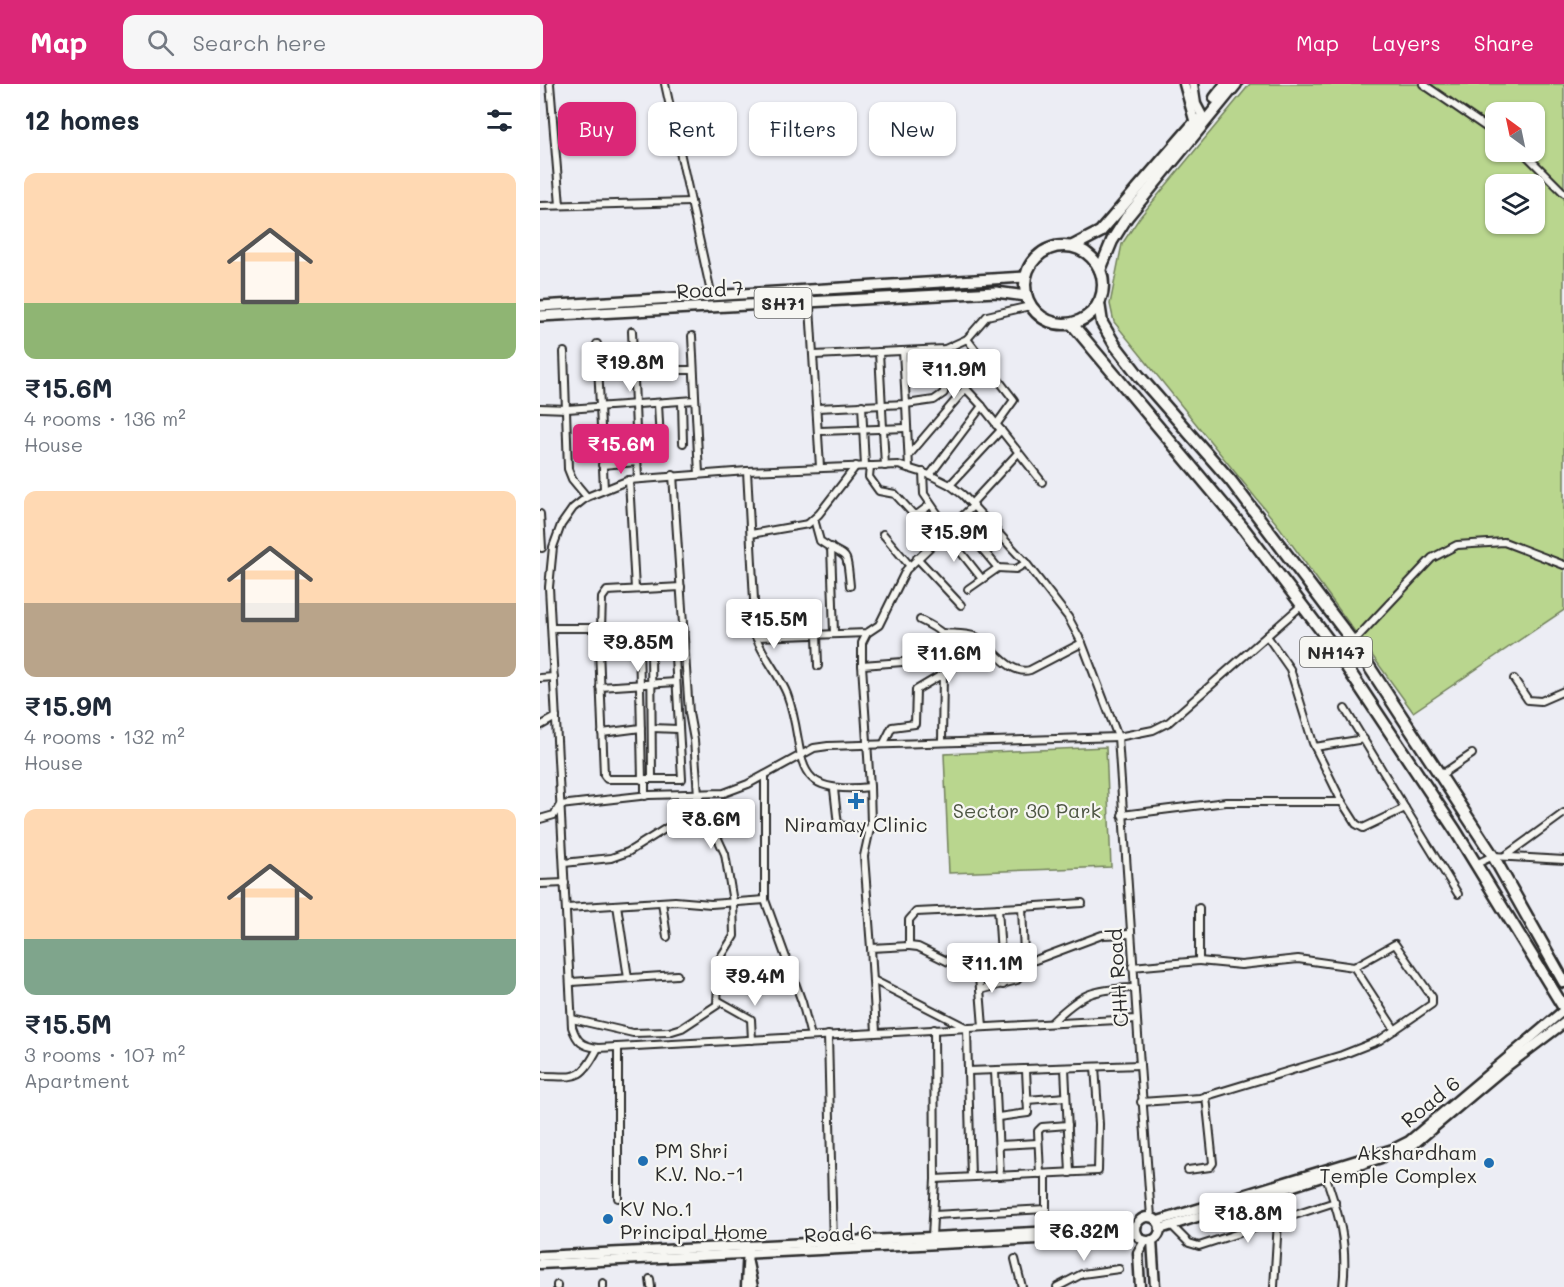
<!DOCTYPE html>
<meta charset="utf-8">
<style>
:root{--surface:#fff;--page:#f6f6f7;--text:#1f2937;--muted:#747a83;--accent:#db2777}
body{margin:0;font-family:Mali,sans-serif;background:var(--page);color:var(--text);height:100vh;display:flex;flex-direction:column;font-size:22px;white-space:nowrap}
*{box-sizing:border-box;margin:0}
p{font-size:20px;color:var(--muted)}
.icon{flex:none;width:33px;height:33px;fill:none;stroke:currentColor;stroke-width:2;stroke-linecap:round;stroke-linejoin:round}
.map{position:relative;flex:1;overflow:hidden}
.details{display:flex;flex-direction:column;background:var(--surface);width:540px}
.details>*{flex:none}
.hud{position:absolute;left:18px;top:18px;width:570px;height:54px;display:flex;gap:12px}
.needle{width:39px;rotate:327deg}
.controls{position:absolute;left:945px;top:18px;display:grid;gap:12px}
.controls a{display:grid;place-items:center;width:60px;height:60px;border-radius:12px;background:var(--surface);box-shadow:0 2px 4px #0004;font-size:30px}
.price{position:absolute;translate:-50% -51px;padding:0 14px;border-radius:6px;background:#fff;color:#222;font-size:20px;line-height:39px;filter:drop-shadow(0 2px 3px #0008)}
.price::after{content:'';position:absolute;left:50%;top:36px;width:18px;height:14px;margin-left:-9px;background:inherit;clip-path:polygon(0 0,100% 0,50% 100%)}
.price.selected{background:var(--accent);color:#fff}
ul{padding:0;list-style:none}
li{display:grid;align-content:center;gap:12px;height:318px;padding:0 24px}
li span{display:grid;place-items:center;height:186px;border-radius:12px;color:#555}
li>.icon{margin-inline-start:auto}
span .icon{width:108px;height:108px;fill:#fffc;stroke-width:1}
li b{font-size:26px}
h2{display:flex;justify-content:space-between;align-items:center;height:72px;padding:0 24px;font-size:26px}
.chip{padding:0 21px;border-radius:12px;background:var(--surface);box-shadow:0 2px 4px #0004;font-size:21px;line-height:54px}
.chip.selected{background:var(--accent);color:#fff}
header{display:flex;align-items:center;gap:36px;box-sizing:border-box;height:84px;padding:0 30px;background:var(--accent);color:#fff}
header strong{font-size:28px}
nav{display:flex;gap:33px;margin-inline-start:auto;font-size:21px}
.search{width:420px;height:54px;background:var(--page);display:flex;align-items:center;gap:15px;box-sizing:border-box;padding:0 21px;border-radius:12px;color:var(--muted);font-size:22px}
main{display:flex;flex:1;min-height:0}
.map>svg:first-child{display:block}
.green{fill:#b9d68e;stroke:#72805c;stroke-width:1.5;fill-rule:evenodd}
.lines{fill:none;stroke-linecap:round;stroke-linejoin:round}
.street-casing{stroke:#2b2b2b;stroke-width:10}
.secondary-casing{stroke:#2b2b2b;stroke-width:13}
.primary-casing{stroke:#2b2b2b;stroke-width:14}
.highway-casing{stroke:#2b2b2b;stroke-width:15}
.street{stroke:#f6f6f2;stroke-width:6}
.secondary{stroke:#f6f6f2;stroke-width:8}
.primary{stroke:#f6f6f2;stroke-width:9}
.highway{stroke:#f6f6f2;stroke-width:10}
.poi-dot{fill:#1f6fb2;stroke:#f6f6f2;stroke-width:2}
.labels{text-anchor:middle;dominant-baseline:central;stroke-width:4.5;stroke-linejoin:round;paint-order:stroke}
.shield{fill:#f6f6f2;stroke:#686867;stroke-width:1.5}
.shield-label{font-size:18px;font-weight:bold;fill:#2b2b2b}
.street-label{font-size:20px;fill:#2b2b2b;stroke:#f6f6f2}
.park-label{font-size:20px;fill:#4e5644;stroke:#f6f6f2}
.poi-label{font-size:20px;fill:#2b2b2b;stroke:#f6f6f2;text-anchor:start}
</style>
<header>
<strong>Map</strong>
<div class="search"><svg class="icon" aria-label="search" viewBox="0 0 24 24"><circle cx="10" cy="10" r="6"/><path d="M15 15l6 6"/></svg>Search here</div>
<nav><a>Map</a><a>Layers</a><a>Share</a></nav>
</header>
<main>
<section class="details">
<h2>12 homes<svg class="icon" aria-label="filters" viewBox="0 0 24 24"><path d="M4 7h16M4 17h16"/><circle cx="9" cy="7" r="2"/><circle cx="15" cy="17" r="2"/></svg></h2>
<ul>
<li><span style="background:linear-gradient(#ffd9b3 70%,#8fb573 0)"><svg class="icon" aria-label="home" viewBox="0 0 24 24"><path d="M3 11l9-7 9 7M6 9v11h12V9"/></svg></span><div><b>₹15.6M</b><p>4 rooms · 136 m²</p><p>House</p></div></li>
<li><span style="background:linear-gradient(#ffd9b3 60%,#b9a48a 0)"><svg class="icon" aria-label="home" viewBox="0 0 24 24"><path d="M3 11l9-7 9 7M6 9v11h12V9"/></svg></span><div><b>₹15.9M</b><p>4 rooms · 132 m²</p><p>House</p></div></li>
<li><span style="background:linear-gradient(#ffd9b3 70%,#7fa58c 0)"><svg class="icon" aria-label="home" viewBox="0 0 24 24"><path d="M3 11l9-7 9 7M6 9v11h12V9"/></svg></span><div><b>₹15.5M</b><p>3 rooms · 107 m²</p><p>Apartment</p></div></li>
</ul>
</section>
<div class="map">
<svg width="1024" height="1203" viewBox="0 0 1024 1203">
<rect width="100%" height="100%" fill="#ecedf4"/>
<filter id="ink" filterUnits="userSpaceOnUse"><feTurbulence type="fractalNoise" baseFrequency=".0167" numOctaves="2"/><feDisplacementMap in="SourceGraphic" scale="12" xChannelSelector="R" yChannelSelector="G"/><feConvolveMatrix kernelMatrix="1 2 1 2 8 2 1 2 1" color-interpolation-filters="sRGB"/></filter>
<g filter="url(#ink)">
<g class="green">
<path d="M710,0H1024V526L873,628L740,444L574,238L570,220L582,160L600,133ZM956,28H994V68H956ZM956,100H994V140H956Z"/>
<polygon points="566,663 571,783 409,789 404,670"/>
</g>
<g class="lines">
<g class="street-casing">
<g id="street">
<polyline points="10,0 20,121"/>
<polyline points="125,0 172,213"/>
<polyline points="883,0 956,50"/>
<polyline points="983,68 1024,109"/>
<polyline points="0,122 151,118"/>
<polyline points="269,207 280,383"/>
<polyline points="92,247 98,395"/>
<polyline points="152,252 159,390"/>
<polyline points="427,255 474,316 456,341"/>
<polyline points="57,260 64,405"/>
<polyline points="363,267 366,320 394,316 404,309 405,265"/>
<polyline points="24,268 28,385 32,395 47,413"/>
<polyline points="339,268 345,382"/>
<polyline points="274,271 405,265 427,255 447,232 490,222"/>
<polyline points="405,282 442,322 502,398"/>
<polyline points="118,286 153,286"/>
<polyline points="142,318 143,359"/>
<polyline points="118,319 120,359"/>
<polyline points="322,321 325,382"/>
<polyline points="0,324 27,325 155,316"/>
<polyline points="277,324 366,320 369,384"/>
<polyline points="280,347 367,344"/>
<polyline points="369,371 426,304"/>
<polyline points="62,381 97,378"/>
<polyline points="330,382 329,393 339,407 355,410 373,430 378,430 390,421"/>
<path d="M207,387L216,553C224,574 239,590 247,610C269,668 243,713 330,703"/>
<polyline points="383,388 384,410 408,445"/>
<polyline points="390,391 442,322"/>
<polyline points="89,396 95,505"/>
<polyline points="410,401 461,346"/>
<polyline points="432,419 478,369"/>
<polyline points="0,430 2,464"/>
<path d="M274,435L280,457C309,477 306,462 310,502"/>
<polyline points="418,436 458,484 476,485 486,479"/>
<polyline points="405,448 442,495"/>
<polyline points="211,450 268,440 279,430 316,382"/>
<polyline points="343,450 370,482"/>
<polyline points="291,463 294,549"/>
<polyline points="377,474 421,521"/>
<polyline points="428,505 458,484"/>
<polyline points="13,544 54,544 70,549 144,546"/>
<polyline points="61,545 62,514 67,507 141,503"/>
<polyline points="327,549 322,559 322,581 330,703 331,740 324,772 331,864"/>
<path d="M403,549C412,550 427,549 436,553C452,561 469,592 490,586L542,559"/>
<polyline points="277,550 278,582"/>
<polyline points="727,552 750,585 773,659 802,718 816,740 823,744 865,724 805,625"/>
<polyline points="216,553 327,549 339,541 366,486 434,421"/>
<polygon points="134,555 142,695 67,695 64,691 59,564 63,560"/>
<polyline points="111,556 112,695"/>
<polyline points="99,557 102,696"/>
<polyline points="813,558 892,474 917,461 964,458 1024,481"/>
<polyline points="322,581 363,578"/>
<polyline points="0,594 14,593"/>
<polyline points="974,595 988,616 1001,617 1024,607"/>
<polyline points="60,603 136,598"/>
<polyline points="0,642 16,633"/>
<polyline points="112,644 138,645"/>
<polyline points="62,649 101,644"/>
<polyline points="402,657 403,590"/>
<path d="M344,659L352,643L375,640L376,606L403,590L413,576C415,554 397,544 380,536"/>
<polyline points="775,663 824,655"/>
<polyline points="225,691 225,816 262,918 271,952"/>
<polyline points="901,691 932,670"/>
<polyline points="294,705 298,741 330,746"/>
<polyline points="105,712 105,695"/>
<polyline points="865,724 918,810"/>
<polyline points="582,731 686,718 802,718"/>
<polyline points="0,735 14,731 20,721 109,711 184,709 208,700 274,664 288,662 578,653 613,646 629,638 762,521"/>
<polyline points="965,772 1024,729"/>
<polyline points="24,779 71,774 88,768 141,735 158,711"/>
<polyline points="936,780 953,772 1024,776"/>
<polyline points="0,800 25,799"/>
<polyline points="122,818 127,853"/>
<polyline points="77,821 88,894"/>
<polyline points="482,823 542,819"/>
<polyline points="27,824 135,817 171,820 225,816"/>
<polyline points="458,824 463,901"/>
<path d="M369,862L378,863L427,887C435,885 437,879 443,875C453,869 472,871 484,870"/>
<polyline points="438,880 443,943"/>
<polyline points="592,883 659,877 659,824"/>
<polyline points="814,883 855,946"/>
<polyline points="333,896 427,944 428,987 600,981"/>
<polyline points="31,898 137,891"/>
<polyline points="440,906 477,896 490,878"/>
<polyline points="179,917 211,935 212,956"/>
<polyline points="32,935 93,949 129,948 142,944 177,921 179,876 194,852 193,818 185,770 158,711 154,656 149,629 133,391"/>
<path d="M596,935L58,964C42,962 37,958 32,943L9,503L13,463L21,441L33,424L47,413L89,396L207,387L358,381L390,391L410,401L423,411L486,479L528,533L542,559L578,653L600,981L611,1133"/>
<path d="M512,938C541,910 552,905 593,904"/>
<polyline points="336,948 331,864 369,862 369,836 376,828 482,823 484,870 490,878 562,851 591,850"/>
<polyline points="288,951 293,1162"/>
<polyline points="525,984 530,1089"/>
<polyline points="428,987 431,1093"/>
<polyline points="455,987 460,1092"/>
<path d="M0,992C36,992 40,999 58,964"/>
<polyline points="487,1016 526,1013"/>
<polyline points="601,1018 660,1014 802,971 840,956 892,920 892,913 855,860 814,883 758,875 701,881 659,877"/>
<polyline points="458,1033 488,1029 486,986"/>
<polyline points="459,1061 498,1059"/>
<polyline points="648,1086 670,1083 673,1079 666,1012"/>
<polyline points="500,1090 498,1047 502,1043 528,1041"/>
<path d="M785,1090C799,1131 808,1158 803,1203"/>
<polyline points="395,1095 558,1087 559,1040 555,983"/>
<polyline points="78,1114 78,963"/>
<polyline points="394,1131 506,1125 506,1090"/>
<polyline points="631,1141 649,1159 659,1162 795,1118"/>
<polyline points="392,1153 395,1095 394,945"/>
<polyline points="475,1175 482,1203"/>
<polyline points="110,1195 111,1203"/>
<polyline points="63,1199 63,1203"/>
<polyline points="17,1201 17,1203"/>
<polyline points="517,1203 542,1190 579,1185"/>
<polyline points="734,1203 738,1137"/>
</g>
</g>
<g class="secondary-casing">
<g id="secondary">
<polyline points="644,0 656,43"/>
<polyline points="653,0 656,20 665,37"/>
<polyline points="862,1066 873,1061 962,986 1024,939"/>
<circle cx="608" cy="1145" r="12"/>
<polyline points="618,1137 853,1065 869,1057 1024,926"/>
<polyline points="620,1145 841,1074"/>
<polyline points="612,1156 615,1203"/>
<polyline points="0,1172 596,1143"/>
<polyline points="208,1179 213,1203"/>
<polyline points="0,1180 597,1150"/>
<polyline points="206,1203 208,1164"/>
<polyline points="600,1203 598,1169 605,1157"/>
</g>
</g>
<g class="primary-casing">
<g id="primary">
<polyline points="0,222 485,193"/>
<polyline points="0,232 456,208 486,212"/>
</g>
</g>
<g class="highway-casing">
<g id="highway">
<polyline points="675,14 686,0"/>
<circle cx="524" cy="201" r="39"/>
<polyline points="533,162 560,148 657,36"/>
<polyline points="560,186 572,157 587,133 696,0"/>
<polyline points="559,219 562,239 575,261 599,292 691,397 813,558 953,772 1024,898"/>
<polyline points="532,240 704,445 790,558 915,746 1024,924"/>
</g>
</g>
<use href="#street" class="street"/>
<use href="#secondary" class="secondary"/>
<use href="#primary" class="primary"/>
<use href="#highway" class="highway"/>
</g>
</g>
<g class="poi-dot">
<path d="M313 708h6v6h6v6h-6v6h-6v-6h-6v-6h6z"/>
<circle cx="103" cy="1077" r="6"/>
<circle cx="949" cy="1079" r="6"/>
<circle cx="68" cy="1135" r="6"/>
</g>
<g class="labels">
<g class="shield">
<rect x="214.5" y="204" width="57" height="30" rx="4.5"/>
<rect x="760" y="553" width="72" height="30" rx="4.5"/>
</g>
<g class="shield-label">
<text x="243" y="219">SH71</text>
<text x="796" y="568">NH147</text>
</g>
<g class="street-label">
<text transform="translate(170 205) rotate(-3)">Road 7</text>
<text transform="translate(577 894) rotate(-94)">CHH Road</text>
<text transform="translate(890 1017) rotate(-39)">Road 6</text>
<text transform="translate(298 1149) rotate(-3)">Road 6</text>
</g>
<g class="park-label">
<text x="487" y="726">Sector 30 Park</text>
</g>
<g class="poi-label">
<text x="316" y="740" text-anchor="middle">Niramay Clinic</text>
<text x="115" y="1066">PM Shri<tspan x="115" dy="23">K.V. No.-1</tspan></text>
<text x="937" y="1068" text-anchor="end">Akshardham<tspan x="937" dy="23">Temple Complex</tspan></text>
<text x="80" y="1124">KV No.1<tspan x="80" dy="23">Principal Home</tspan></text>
</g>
</g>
</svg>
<div class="controls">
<a><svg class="needle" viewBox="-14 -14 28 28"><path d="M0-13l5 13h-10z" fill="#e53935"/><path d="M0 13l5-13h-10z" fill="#747a83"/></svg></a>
<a><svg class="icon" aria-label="layers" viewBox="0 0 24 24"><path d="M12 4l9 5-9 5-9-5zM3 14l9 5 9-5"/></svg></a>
</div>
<b class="price" style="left:90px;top:309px">₹19.8M</b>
<b class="price" style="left:414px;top:316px">₹11.9M</b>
<b class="price selected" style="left:81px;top:391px">₹15.6M</b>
<b class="price" style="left:414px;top:479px">₹15.9M</b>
<b class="price" style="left:234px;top:566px">₹15.5M</b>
<b class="price" style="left:98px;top:589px">₹9.85M</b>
<b class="price" style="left:409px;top:600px">₹11.6M</b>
<b class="price" style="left:171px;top:766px">₹8.6M</b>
<b class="price" style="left:452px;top:910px">₹11.1M</b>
<b class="price" style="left:215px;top:923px">₹9.4M</b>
<b class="price" style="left:708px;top:1160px">₹18.8M</b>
<b class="price" style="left:544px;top:1178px">₹6.32M</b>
<div class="hud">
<a class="chip selected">Buy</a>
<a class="chip">Rent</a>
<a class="chip">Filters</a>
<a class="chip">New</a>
</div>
</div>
</main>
